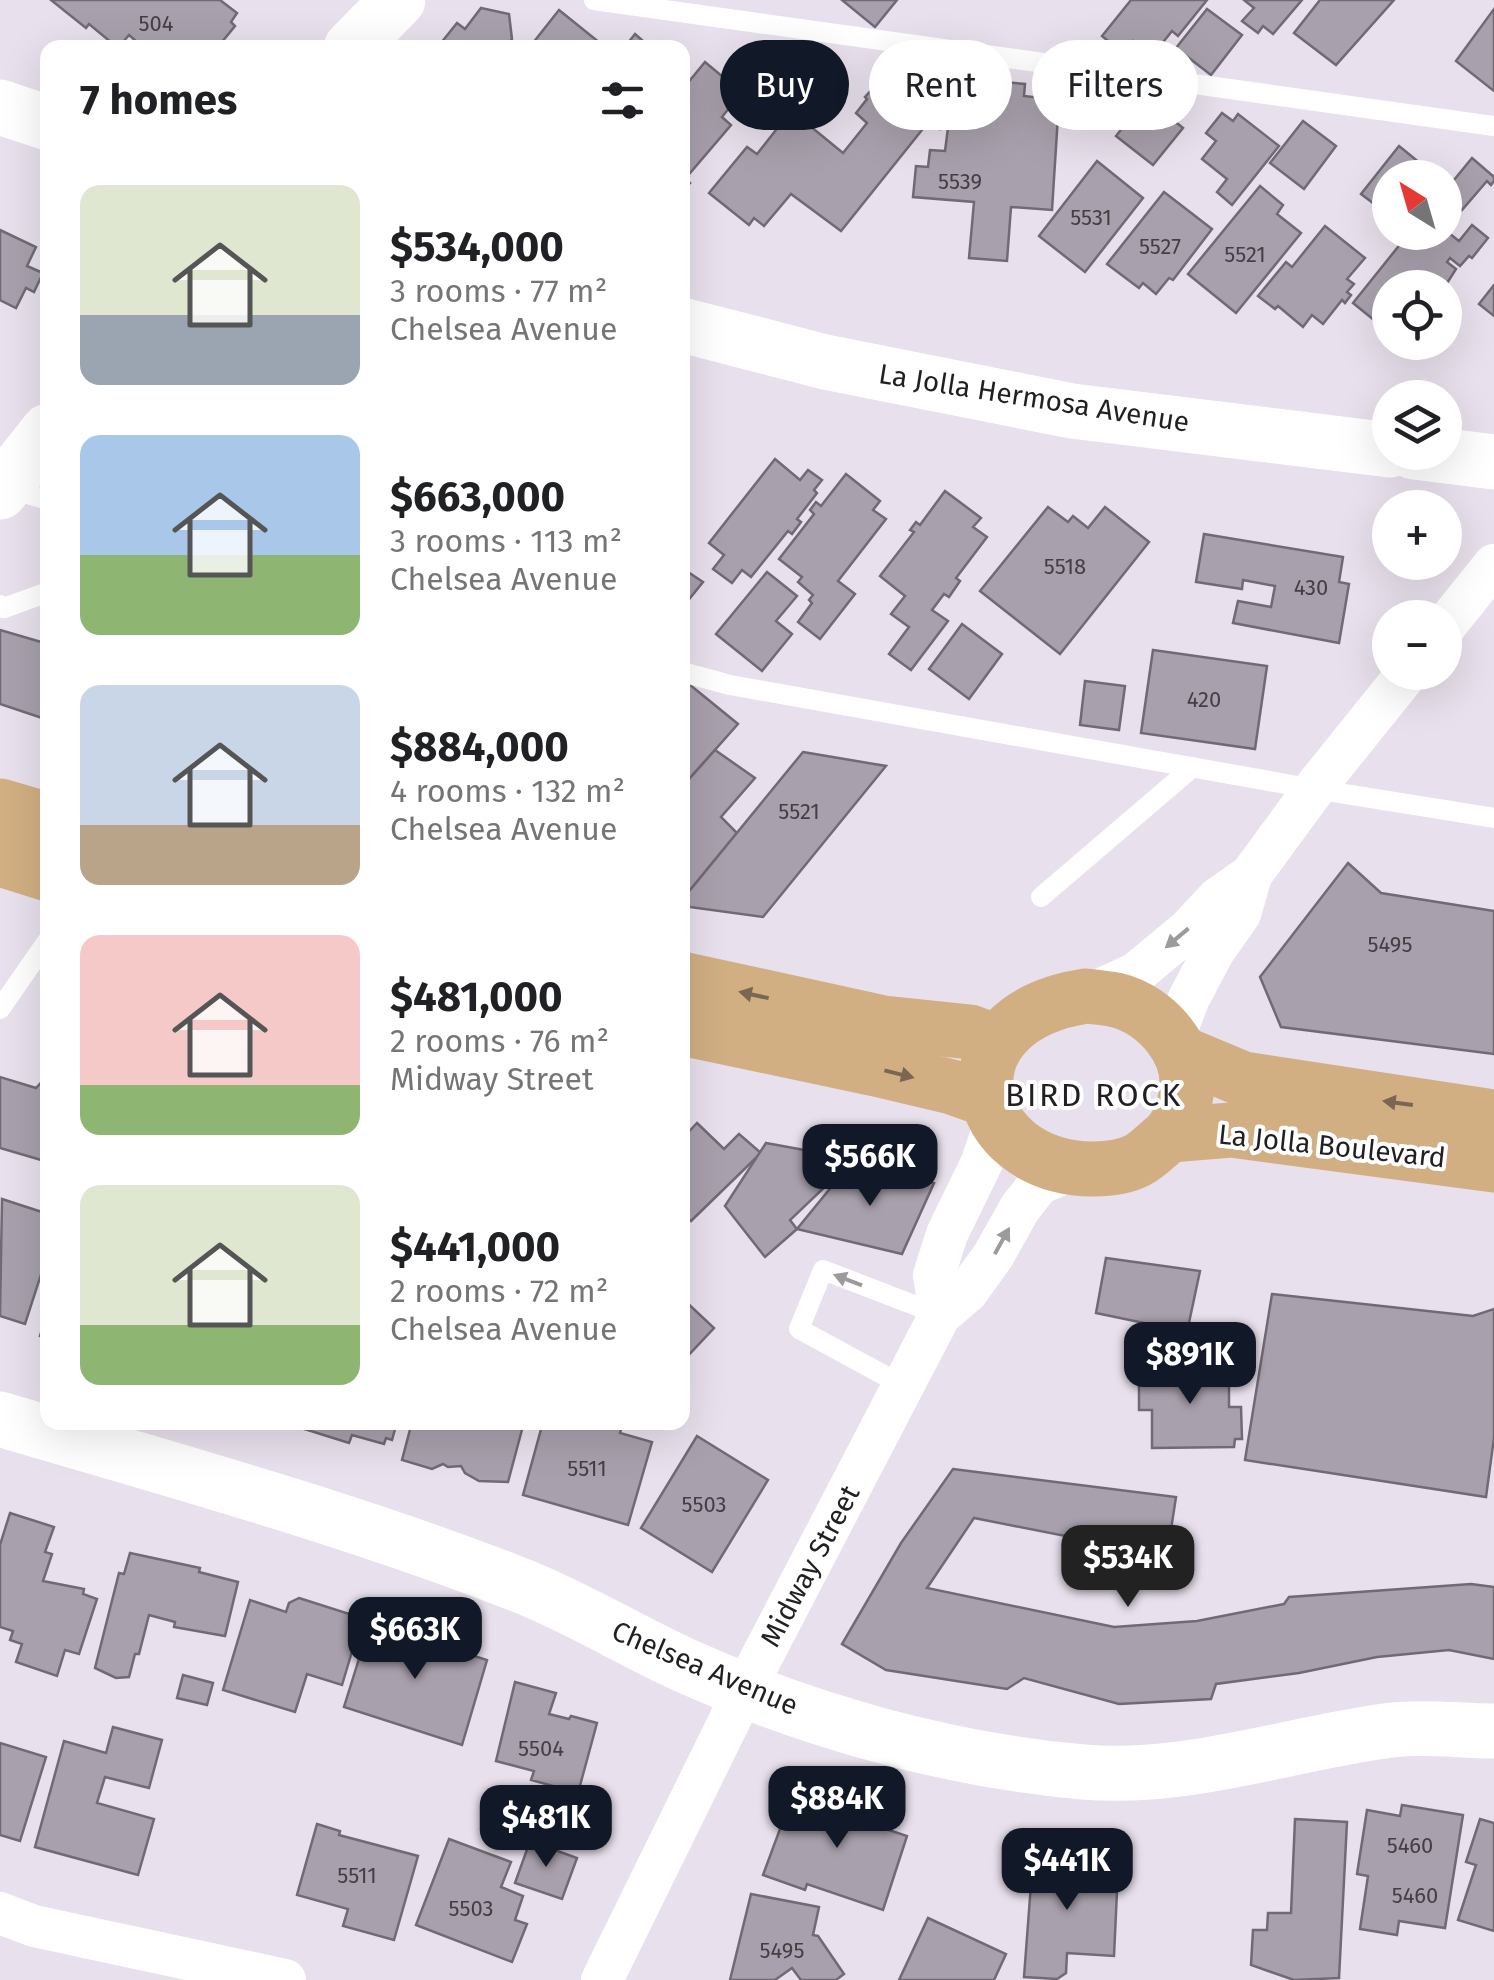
<!DOCTYPE html>
<meta charset="utf-8">
<style>
:root{--surface:#fff;--page:#f2f2f2;--text:#202124;--muted:#757577;--accent:#111827}
body{margin:0;font-family:"Fira Sans",sans-serif;background:var(--page);color:var(--text);height:100vh;display:flex;flex-direction:column;font-size:38px;white-space:nowrap}
*{box-sizing:border-box;margin:0}
p{font-size:32px;color:var(--muted)}
.icon{flex:none;width:55px;height:55px;fill:none;stroke:currentColor;stroke-width:2;stroke-linecap:round;stroke-linejoin:round}
.map{position:relative;flex:1;overflow:hidden}
.side{position:absolute;left:40px;top:40px;width:650px;height:1390px;display:flex;flex-direction:column;background:var(--surface);border-radius:20px;box-shadow:0 10px 40px #0002}
.side>*{flex:none}
.guide{position:absolute;left:720px;top:40px;width:622px;height:90px;display:flex;gap:20px}
.needle{width:65px;rotate:323deg}
.buttons{position:absolute;left:1372px;top:160px;display:grid;gap:20px}
.buttons a{display:grid;place-items:center;width:90px;height:90px;border-radius:50%;background:var(--surface);box-shadow:0 10px 40px #0002;font-size:50px}
.price{position:absolute;translate:-50% -85px;padding:0 22px;border-radius:20px;background:var(--accent);color:#fff;font-size:32px;line-height:65px;filter:drop-shadow(0 2px 5px #0008)}
.price::after{content:'';position:absolute;left:50%;top:60px;width:30px;height:22px;margin-left:-15px;background:inherit;clip-path:polygon(0 0,100% 0,50% 100%)}
.price.selected{background:#222;color:#fff}
ul{padding:0;list-style:none}
li{display:flex;align-items:center;gap:30px;height:250px;padding:0 40px}
li span{display:grid;place-items:center;flex:none;width:280px;height:200px;border-radius:20px;color:#555}
li>.icon{margin-inline-start:auto}
span .icon{width:120px;height:120px;fill:#fffc;stroke-width:1}
li b{font-size:42px}
h2{display:flex;justify-content:space-between;align-items:center;height:120px;padding:0 40px;font-size:42px}
.tag{padding:0 35px;border-radius:45px;background:var(--surface);box-shadow:0 10px 40px #0002;font-size:35px;line-height:90px}
.tag.selected{background:var(--accent);color:#fff}
.map>svg:first-child{display:block}
.building{fill:#a8a0ac;stroke:#716a74;stroke-width:2.5}
.lines{fill:none;stroke-linecap:round;stroke-linejoin:round}
.lane{stroke:#fff;stroke-width:20}
.street{stroke:#fff;stroke-width:42}
.secondary{stroke:#fff;stroke-width:55}
.primary{stroke:#d1af83;stroke-width:55}
.oneway{fill:#9c9a9c}
.oneway2{fill:#7a6753}
.labels{text-anchor:middle;dominant-baseline:central;stroke-width:8;stroke-linejoin:round;paint-order:stroke}
.number-label{font-size:22px;fill:#443f45}
.street-label{font-size:28px;fill:#221f23;stroke:#fff}
.quarter-label{font-size:32px;letter-spacing:2.5px;fill:#221f23;stroke:#fff}
</style>
<div class="map">
<svg width="1494" height="1980" viewBox="0 0 1494 1980">
<rect width="100%" height="100%" fill="#e8e0ec"/>
<g class="building">
<polygon points="51,0 220,0 237,13 231,22 235,26 217,48 144,48 129,35 118,48 89,24 86,28"/>
<polygon points="842,0 897,0 875,27"/>
<polygon points="1131,0 1207,0 1178,36 1172,31 1152,56 1133,41 1123,53 1102,36"/>
<polygon points="1244,0 1302,0 1273,34 1263,26 1258,33 1242,21 1254,8"/>
<polygon points="1320,0 1394,0 1336,65 1294,33"/>
<polygon points="481,8 509,14 512,39 505,48 437,48 457,23 465,29"/>
<polygon points="1207,9 1242,35 1211,75 1176,48"/>
<polygon points="1494,9 1494,91 1456,61"/>
<polygon points="559,10 605,47 529,48"/>
<polygon points="635,34 651,48 624,48"/>
<polygon points="760,43 788,66 756,105 741,93 722,117 731,125 685,179 690,183 682,191 682,90 705,62 729,82"/>
<polygon points="802,51 821,67 795,98 776,82"/>
<polygon points="889,71 938,110 841,231 791,194 764,226 754,218 749,225 709,193 747,147 757,154 791,111 794,114 798,110 813,122 810,126 843,153 867,123 856,113 867,99 865,97"/>
<polygon points="973,79 1025,84 1024,96 1059,100 1052,210 1011,207 1007,261 969,258 974,202 913,197 916,166 928,167 930,150 945,151 948,128 940,129 941,117"/>
<polygon points="1146,98 1183,128 1153,165 1116,136"/>
<polygon points="1222,113 1233,121 1238,114 1279,146 1232,205 1217,192 1227,179 1202,159 1216,141 1206,133"/>
<polygon points="1303,121 1336,146 1304,189 1270,163"/>
<polygon points="1399,146 1437,177 1390,178 1390,216 1361,194"/>
<polygon points="1472,158 1494,177 1494,181 1491,185 1487,181 1462,210 1445,196 1445,191"/>
<polygon points="1097,161 1143,198 1085,272 1039,236"/>
<polygon points="1260,186 1283,205 1277,214 1301,233 1236,313 1188,274"/>
<polygon points="1164,192 1212,229 1173,280 1169,278 1156,294 1143,283 1139,288 1107,264"/>
<polygon points="1472,225 1488,238 1472,258 1469,256 1460,266 1450,258 1447,262 1456,269 1444,288 1390,288 1390,323 1385,329 1353,303 1410,232 1445,230 1459,241"/>
<polygon points="1325,226 1365,258 1347,279 1354,284 1347,292 1351,295 1345,303 1342,300 1323,324 1312,315 1303,327 1278,306 1275,309 1258,296 1286,262 1292,267"/>
<polygon points="0,230 36,247 27,266 43,273 34,292 26,288 16,308 0,300"/>
<polygon points="1494,285 1494,316 1479,304"/>
<polygon points="775,459 800,480 808,470 822,480 814,490 817,493 797,519 801,522 792,534 788,531 751,577 742,570 732,583 713,569 724,555 709,543"/>
<polygon points="846,474 880,501 873,510 886,519 838,581 855,594 820,639 798,622 812,603 809,600 813,595 798,582 802,577 779,559 814,514 810,510 816,502 821,506"/>
<polygon points="945,491 981,518 973,527 987,537 956,578 960,581 949,597 944,594 932,610 948,621 911,670 889,654 909,627 891,614 905,596 880,576 914,532 910,530 916,522 920,525"/>
<polygon points="1048,507 1068,522 1073,516 1088,528 1105,507 1149,542 1060,654 980,591"/>
<polygon points="1204,534 1343,557 1339,582 1349,584 1339,643 1233,623 1238,601 1271,607 1275,586 1243,580 1242,589 1196,582"/>
<polygon points="682,568 703,582 682,608"/>
<polygon points="767,572 797,596 776,621 792,634 762,671 716,634"/>
<polygon points="962,624 1002,654 969,699 929,669"/>
<polygon points="0,630 48,644 48,720 0,704"/>
<polygon points="1153,650 1267,666 1255,749 1141,733"/>
<polygon points="684,680 738,724 682,787 682,681"/>
<polygon points="1085,681 1125,686 1119,730 1080,725"/>
<polygon points="715,750 755,778 721,817 737,833 682,900 682,787"/>
<polygon points="803,752 886,766 763,917 682,906 682,900"/>
<polygon points="1348,863 1381,893 1494,911 1494,1054 1281,1027 1260,977"/>
<polygon points="48,1075 48,1162 0,1148 0,1077 36,1088"/>
<polygon points="697,1123 724,1149 739,1134 761,1153 691,1221 682,1214 682,1139"/>
<polygon points="766,1143 854,1159 790,1220 797,1229 765,1257 725,1206"/>
<polygon points="851,1163 934,1183 902,1254 797,1229"/>
<polygon points="2,1199 48,1214 48,1253 25,1324 0,1316"/>
<polygon points="1106,1258 1200,1271 1187,1332 1096,1313"/>
<polygon points="1272,1294 1473,1316 1494,1309 1494,1438 1486,1497 1245,1460"/>
<polygon points="682,1298 714,1328 684,1360 682,1359"/>
<polygon points="48,1311 48,1339 40,1336"/>
<polygon points="1158,1367 1221,1367 1221,1376 1229,1376 1229,1407 1241,1407 1242,1439 1235,1439 1234,1447 1152,1448 1152,1410 1139,1410 1139,1370"/>
<polygon points="282,1422 397,1422 392,1440 386,1438 384,1444 352,1435 349,1443"/>
<polygon points="412,1422 524,1422 508,1482 479,1481 465,1473 461,1466 448,1467 443,1464 432,1469 402,1460"/>
<polygon points="543,1422 623,1422 620,1433 652,1442 628,1525 523,1495"/>
<polygon points="697,1436 768,1480 712,1572 641,1528"/>
<polygon points="953,1469 1176,1497 1167,1556 974,1518 927,1588 1114,1627 1197,1621 1284,1604 1289,1597 1471,1584 1494,1587 1494,1659 1449,1650 1377,1657 1299,1673 1216,1684 1211,1699 1119,1704 1024,1678 1007,1689 886,1670 842,1644 901,1543"/>
<polygon points="10,1513 54,1527 45,1552 52,1554 43,1581 84,1589 83,1594 97,1599 79,1654 65,1650 57,1676 16,1662 22,1644 10,1640 13,1631 0,1627 0,1545"/>
<polygon points="130,1553 200,1568 199,1572 238,1582 225,1636 174,1627 175,1622 149,1615 139,1654 135,1654 129,1677 116,1678 95,1668 119,1573 124,1574"/>
<polygon points="299,1598 362,1618 342,1685 307,1674 295,1712 223,1690 250,1600 286,1612 289,1603"/>
<polygon points="373,1614 424,1630 419,1646 448,1656 450,1648 487,1660 462,1745 344,1707"/>
<polygon points="183,1675 213,1683 207,1705 177,1698"/>
<polygon points="515,1682 556,1693 549,1714 569,1719 571,1716 597,1723 578,1793 531,1780 534,1771 496,1761"/>
<polygon points="113,1727 162,1740 149,1788 105,1777 97,1803 154,1819 138,1875 35,1847 64,1741 106,1753"/>
<polygon points="0,1743 46,1757 20,1841 0,1835"/>
<polygon points="819,1790 864,1802 864,1806 876,1810 871,1824 907,1836 883,1910 807,1884 805,1890 763,1875 787,1810 810,1818"/>
<polygon points="1402,1805 1463,1815 1445,1928 1399,1921 1397,1935 1360,1929 1368,1876 1357,1874 1367,1810 1400,1816"/>
<polygon points="1295,1819 1347,1822 1339,1978 1294,1980 1251,1965 1253,1930 1267,1930 1268,1913 1291,1913"/>
<polygon points="1480,1819 1494,1823 1494,1931 1458,1920 1476,1865 1466,1862"/>
<polygon points="317,1824 340,1831 339,1835 418,1856 394,1940 343,1926 348,1909 297,1895"/>
<polygon points="449,1839 511,1862 501,1887 523,1896 515,1920 527,1924 512,1962 416,1925"/>
<polygon points="530,1841 577,1858 562,1899 515,1883"/>
<polygon points="1034,1844 1076,1847 1072,1891 1085,1892 1087,1868 1118,1870 1114,1956 1067,1953 1066,1973 1057,1979 1024,1977"/>
<polygon points="751,1894 819,1907 813,1935 818,1936 844,1974 836,1980 801,1980 792,1968 775,1980 730,1980"/>
<polygon points="928,1918 1006,1954 994,1980 899,1980"/>
</g>
<g class="lines">
<g class="lane">
<polyline points="594,0 1494,126"/>
<polyline points="6,488 48,500"/>
<polyline points="0,605 4,608 48,592"/>
<polyline points="682,672 730,685 1314,789 1494,818"/>
<polyline points="1041,897 1193,767"/>
<polyline points="0,1009 48,940"/>
<polyline points="904,1386 799,1329 823,1270 940,1315"/>
</g>
<g class="street">
<polyline points="1445,626 1494,565"/>
<polyline points="1086,996 1135,974 1187,931 1217,899 1251,875 1314,789 1408,672"/>
<polyline points="1173,1039 1189,998 1214,951 1240,914 1251,876"/>
<polyline points="940,1315 934,1275 947,1234 982,1162 997,1117"/>
<polyline points="0,1913 34,1926 285,1980"/>
<polyline points="602,1980 744,1691 940,1315 967,1292 993,1256 1020,1208 1039,1184 1076,1168"/>
</g>
<g class="secondary">
<polyline points="351,48 398,0"/>
<polyline points="0,107 48,123"/>
<polyline points="682,325 825,362 1072,411 1390,450"/>
<polyline points="1414,452 1494,462"/>
<polyline points="0,492 48,431"/>
<path d="M0,1419C175,1471 352,1519 522,1586C578,1608 629,1640 684,1665C808,1721 947,1760 1083,1772C1189,1781 1289,1743 1392,1730C1425,1726 1461,1731 1494,1731"/>
</g>
<g class="primary">
<polyline points="0,806 48,820"/>
<polyline points="0,859 48,874"/>
<polyline points="682,979 884,1023 970,1032 997,1042"/>
<path d="M1086,996C1096,997 1106,998 1116,1000C1157,1010 1194,1053 1186,1095C1183,1112 1176,1131 1162,1141C1154,1148 1146,1156 1138,1160C1125,1167 1107,1169 1093,1169C968,1168 936,1019 1086,996Z"/>
<polyline points="682,1028 876,1069 952,1087 986,1099"/>
<polyline points="1183,1054 1243,1079 1494,1117"/>
<polyline points="1170,1135 1231,1130 1494,1165"/>
</g>
</g>
<defs><path id="oneway-solid" d="M-6-.8H1V-3.2L6.5 0L1 3.2V.8H-6Z" transform="scale(2.5)"/></defs>
<g class="oneway">
<use href="#oneway-solid" transform="translate(1177 938) rotate(140)"/>
<use href="#oneway-solid" transform="translate(1002 1241) rotate(-61)"/>
<use href="#oneway-solid" transform="translate(848 1280) rotate(-159)"/>
</g>
<g class="oneway2">
<use href="#oneway-solid" transform="translate(754 995) rotate(-168)"/>
<use href="#oneway-solid" transform="translate(899 1074) rotate(14)"/>
<use href="#oneway-solid" transform="translate(1398 1103) rotate(-172)"/>
</g>
<g class="labels">
<g class="number-label">
<text x="156" y="23">504</text>
<text x="960" y="181">5539</text>
<text x="1091" y="217">5531</text>
<text x="1160" y="246">5527</text>
<text x="1245" y="254">5521</text>
<text x="1065" y="566">5518</text>
<text x="1311" y="587">430</text>
<text x="1204" y="699">420</text>
<text x="799" y="811">5521</text>
<text x="1390" y="944">5495</text>
<text x="587" y="1468">5511</text>
<text x="704" y="1504">5503</text>
<text x="541" y="1748">5504</text>
<text x="1410" y="1845">5460</text>
<text x="357" y="1875">5511</text>
<text x="1415" y="1895">5460</text>
<text x="471" y="1908">5503</text>
<text x="782" y="1950">5495</text>
</g>
<g class="street-label">
<text transform="translate(1034 398) rotate(9)">La Jolla Hermosa Avenue</text>
<text transform="translate(1332 1146) rotate(6)">La Jolla Boulevard</text>
<text transform="translate(810 1566) rotate(-62)">Midway Street</text>
<text transform="translate(705 1668) rotate(23)">Chelsea Avenue</text>
</g>
<g class="quarter-label">
<text x="1094" y="1095">BIRD ROCK</text>
</g>
</g>
</svg>
<div class="buttons">
<a><svg class="needle" viewBox="-14 -14 28 28"><path d="M0-13l5 13h-10z" fill="#e53935"/><path d="M0 13l5-13h-10z" fill="#757577"/></svg></a>
<a><svg class="icon" aria-label="locate" viewBox="0 0 24 24"><circle cx="12" cy="12" r="6"/><path d="M12 2v4M12 18v4M2 12h4M18 12h4"/></svg></a>
<a><svg class="icon" aria-label="layers" viewBox="0 0 24 24"><path d="M12 4l9 5-9 5-9-5zM3 14l9 5 9-5"/></svg></a>
<a>+</a>
<a>−</a>
</div>
<b class="price" style="left:870px;top:1209px">$566K</b>
<b class="price" style="left:1190px;top:1407px">$891K</b>
<b class="price selected" style="left:1128px;top:1610px">$534K</b>
<b class="price" style="left:415px;top:1682px">$663K</b>
<b class="price" style="left:837px;top:1851px">$884K</b>
<b class="price" style="left:546px;top:1870px">$481K</b>
<b class="price" style="left:1067px;top:1913px">$441K</b>
<div class="guide">
<a class="tag selected">Buy</a>
<a class="tag">Rent</a>
<a class="tag">Filters</a>
</div>
<section class="side">
<h2>7 homes<svg class="icon" aria-label="filters" viewBox="0 0 24 24"><path d="M4 7h16M4 17h16"/><circle cx="9" cy="7" r="2"/><circle cx="15" cy="17" r="2"/></svg></h2>
<ul>
<li><span style="background:linear-gradient(#dfe7d0 65%,#9aa5b1 0)"><svg class="icon" aria-label="home" viewBox="0 0 24 24"><path d="M3 11l9-7 9 7M6 9v11h12V9"/></svg></span><div><b>$534,000</b><p>3 rooms · 77 m²</p><p>Chelsea Avenue</p></div></li>
<li><span style="background:linear-gradient(#a9c7e8 60%,#8fb573 0)"><svg class="icon" aria-label="home" viewBox="0 0 24 24"><path d="M3 11l9-7 9 7M6 9v11h12V9"/></svg></span><div><b>$663,000</b><p>3 rooms · 113 m²</p><p>Chelsea Avenue</p></div></li>
<li><span style="background:linear-gradient(#c9d6e8 70%,#b9a48a 0)"><svg class="icon" aria-label="home" viewBox="0 0 24 24"><path d="M3 11l9-7 9 7M6 9v11h12V9"/></svg></span><div><b>$884,000</b><p>4 rooms · 132 m²</p><p>Chelsea Avenue</p></div></li>
<li><span style="background:linear-gradient(#f6c9c9 75%,#8fb573 0)"><svg class="icon" aria-label="home" viewBox="0 0 24 24"><path d="M3 11l9-7 9 7M6 9v11h12V9"/></svg></span><div><b>$481,000</b><p>2 rooms · 76 m²</p><p>Midway Street</p></div></li>
<li><span style="background:linear-gradient(#dfe7d0 70%,#8fb573 0)"><svg class="icon" aria-label="home" viewBox="0 0 24 24"><path d="M3 11l9-7 9 7M6 9v11h12V9"/></svg></span><div><b>$441,000</b><p>2 rooms · 72 m²</p><p>Chelsea Avenue</p></div></li>
</ul>
</section>
</div>
